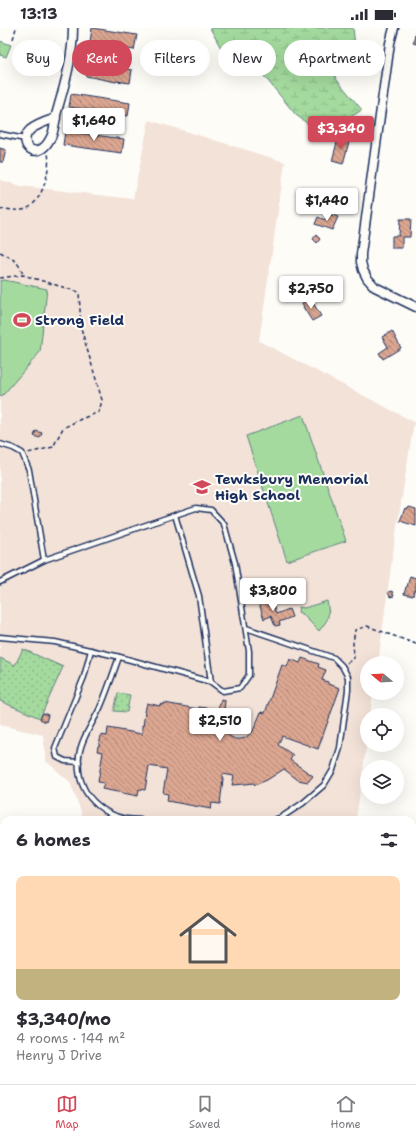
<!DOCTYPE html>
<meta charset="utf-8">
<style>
:root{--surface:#fff;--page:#f7f7f7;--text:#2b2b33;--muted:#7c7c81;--line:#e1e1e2;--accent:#d1495b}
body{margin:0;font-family:"Shantell Sans",sans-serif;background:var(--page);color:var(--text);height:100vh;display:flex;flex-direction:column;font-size:15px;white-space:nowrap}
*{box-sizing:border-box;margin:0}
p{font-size:13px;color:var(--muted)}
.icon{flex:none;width:22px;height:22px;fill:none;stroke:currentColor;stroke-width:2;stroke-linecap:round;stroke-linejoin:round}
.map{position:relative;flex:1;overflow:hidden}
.details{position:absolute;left:0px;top:788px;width:416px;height:268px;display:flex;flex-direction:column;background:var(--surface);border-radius:12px 12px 0 0;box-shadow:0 4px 16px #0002}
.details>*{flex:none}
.hud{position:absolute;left:12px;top:12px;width:392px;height:36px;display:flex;gap:8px}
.needle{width:26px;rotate:288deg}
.tools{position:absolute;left:360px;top:628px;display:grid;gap:8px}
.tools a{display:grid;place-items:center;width:44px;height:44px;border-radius:50%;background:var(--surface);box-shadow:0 4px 16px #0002;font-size:20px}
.price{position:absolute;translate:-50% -34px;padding:0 9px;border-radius:4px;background:#fff;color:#222;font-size:13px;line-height:26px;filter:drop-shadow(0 1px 2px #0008)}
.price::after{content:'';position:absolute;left:50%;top:24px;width:12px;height:9px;margin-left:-6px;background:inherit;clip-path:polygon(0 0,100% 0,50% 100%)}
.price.on{background:var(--accent);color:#fff}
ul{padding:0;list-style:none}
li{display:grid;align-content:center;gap:8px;height:212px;padding:0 16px}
li span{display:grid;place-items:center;height:124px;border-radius:8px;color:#555}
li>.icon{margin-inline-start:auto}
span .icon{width:72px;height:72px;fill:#fffc;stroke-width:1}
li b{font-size:17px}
h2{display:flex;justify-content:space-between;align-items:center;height:48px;padding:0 16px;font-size:17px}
.pill{padding:0 14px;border-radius:18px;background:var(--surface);box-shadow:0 4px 16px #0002;font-size:14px;line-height:36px}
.pill.on{background:var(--accent);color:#fff}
.status{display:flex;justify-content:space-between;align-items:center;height:28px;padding:0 20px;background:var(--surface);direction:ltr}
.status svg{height:11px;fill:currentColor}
.tabs{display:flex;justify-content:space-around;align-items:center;height:56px;border-top:1px solid var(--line);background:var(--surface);font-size:11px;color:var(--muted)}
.tabs a{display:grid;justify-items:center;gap:2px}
.tabs .on{color:var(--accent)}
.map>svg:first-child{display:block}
.built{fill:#f3e2d8}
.grass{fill:#a4da9e;stroke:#60847e}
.wetland{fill:url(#wetland-marsh);stroke:#60847e}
.park{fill:url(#park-dots);stroke:#60847e}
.building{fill:url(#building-back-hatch);stroke:#1b2f5e}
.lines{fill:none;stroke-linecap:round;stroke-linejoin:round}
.service-casing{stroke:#1b2f5e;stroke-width:7}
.minor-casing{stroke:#1b2f5e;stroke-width:11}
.path{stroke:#1b2f5e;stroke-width:1.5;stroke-dasharray:4 3;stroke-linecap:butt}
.service{stroke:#fdfcf7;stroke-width:4}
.minor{stroke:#fdfcf7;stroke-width:8}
.labels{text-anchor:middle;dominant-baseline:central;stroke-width:4;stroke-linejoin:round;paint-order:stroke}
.poi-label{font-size:14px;font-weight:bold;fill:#1b2f5e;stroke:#fdfcf7;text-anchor:start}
</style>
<div class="status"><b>13:13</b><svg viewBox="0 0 49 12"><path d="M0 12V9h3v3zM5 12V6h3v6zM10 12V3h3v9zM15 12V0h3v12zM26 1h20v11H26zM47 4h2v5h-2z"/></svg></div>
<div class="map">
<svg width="416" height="1056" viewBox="0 0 416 1056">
<defs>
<pattern id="wetland-marsh" width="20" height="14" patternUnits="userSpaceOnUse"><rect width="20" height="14" fill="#a4da9e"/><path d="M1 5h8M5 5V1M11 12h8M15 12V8" fill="none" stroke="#8dbb8a"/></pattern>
<pattern id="park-dots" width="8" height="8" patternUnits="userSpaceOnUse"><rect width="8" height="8" fill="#a4da9e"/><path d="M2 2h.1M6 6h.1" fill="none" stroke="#8dbb8a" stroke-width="1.8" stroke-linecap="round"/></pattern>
<pattern id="building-back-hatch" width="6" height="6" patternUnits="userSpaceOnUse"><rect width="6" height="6" fill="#dca791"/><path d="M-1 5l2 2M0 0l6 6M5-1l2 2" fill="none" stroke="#b2887a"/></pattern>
</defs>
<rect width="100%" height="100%" fill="#fdfcf7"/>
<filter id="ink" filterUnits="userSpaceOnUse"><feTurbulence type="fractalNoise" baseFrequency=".025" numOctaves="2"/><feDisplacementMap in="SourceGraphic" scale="8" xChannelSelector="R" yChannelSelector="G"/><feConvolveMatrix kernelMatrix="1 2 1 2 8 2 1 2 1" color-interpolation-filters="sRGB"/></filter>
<g filter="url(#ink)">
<polygon class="built" points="149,92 285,134 259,313 414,394 393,524 378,635 367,635 367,665 373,665 370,687 367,687 367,712 356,792 84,792 70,754 46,733 43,707 0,697 0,152 21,158 133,171"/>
<g class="grass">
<polygon points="0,13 11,17 6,29 0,27"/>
<polygon points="4,252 47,261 40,324 3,367 0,368 0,253"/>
<polygon points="303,387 346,513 287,533 246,408"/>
<path d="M327,573C330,590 329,590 319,603L302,586L298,584L299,579L304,580Z"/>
</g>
<polygon class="wetland" points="210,0 353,0 355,18 351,26 340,34 333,42 337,52 362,82 349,90 312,99 296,87 264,48 251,42 234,39 222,22"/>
<g class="park">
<polygon points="23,621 63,639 40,690 0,673 0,630 15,637"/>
<polygon points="118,665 130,667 127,684 114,683"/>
</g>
<g class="building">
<polygon points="92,0 137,7 134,22 90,14"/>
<polygon points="416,1 416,16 413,15"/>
<polygon points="363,30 369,36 361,45 354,38"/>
<polygon points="88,36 117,41 118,40 132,42 130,55 116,53 116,54 86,48"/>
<polygon points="71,66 130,75 128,88 69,79"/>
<polygon points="65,103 124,111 122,125 63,117"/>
<polygon points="339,107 350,110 343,136 332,133"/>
<polygon points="0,120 6,122 3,134 0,134"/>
<polygon points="327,185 338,189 332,202 315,196 318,189 325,192"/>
<polygon points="400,191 411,191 410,209 402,209 402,220 392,220 392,208 399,208"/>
<polygon points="316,207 320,211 317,215 313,211"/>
<polygon points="310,270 321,288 312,293 303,279 304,279 302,275"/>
<polygon points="392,303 401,320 383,331 379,325 388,319 382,309"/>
<polygon points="36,403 42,405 40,410 34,408"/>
<polygon points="409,479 416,481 416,498 400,493 405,480 408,481"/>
<polygon points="410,548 416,550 416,562 414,562 413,568 404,566 406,559 407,559"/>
<polygon points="392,563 394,568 390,569 388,564"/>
<polygon points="264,566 268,578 273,577 276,586 289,581 292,589 279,594 280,597 275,598 271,588 264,591 257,569"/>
<polygon points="302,630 319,636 318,639 326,642 322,652 328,654 328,656 340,660 318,721 282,708 278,717 293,727 290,732 313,748 308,754 298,752 284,741 267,752 255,757 254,755 245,756 232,757 234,748 223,746 222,751 223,751 220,776 212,775 211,781 167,773 168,766 163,765 167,741 149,738 145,762 139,761 138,768 102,761 104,755 98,754 103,724 97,723 98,718 99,718 101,707 107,708 108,700 142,706 142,697 143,698 145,684 144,684 145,680 146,680 147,675 160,678 160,676 164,677 164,675 198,681 199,679 215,681 214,684 217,685 221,671 225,672 223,696 225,704 231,709 235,711 241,711 245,710 253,703 261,684 265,685 282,637 287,639 290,631 300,635"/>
<polygon points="43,685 48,687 46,694 40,691"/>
<rect x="414" y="967" width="2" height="17"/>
<polygon points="416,1022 416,1032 413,1031"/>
</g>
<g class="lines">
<g class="service-casing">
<g id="service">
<polyline points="0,106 25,111"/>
<polyline points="0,416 13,420 22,425 29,442 44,532"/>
<polyline points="175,487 196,480 211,482 224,496 235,535 249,623 249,647 240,660 223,663 211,654"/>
<polyline points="0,554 44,532 175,487 199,568 211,654 116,628 55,614 0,609"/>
<polyline points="246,600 334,630 342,638 348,649 348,662 340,720 333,742 324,757 303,775 282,789 274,792"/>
<path d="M119,629C113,646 107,664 100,680C93,695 81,711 79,728C78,737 79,749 83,758C89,773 106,786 122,790C127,792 134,791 140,792"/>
<polyline points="79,734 65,733 57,729 55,720 84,649 91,622"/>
</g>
</g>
<g class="minor-casing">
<g id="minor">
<polyline points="394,0 390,15 366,190 361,226 361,234 363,242 367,250 375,259 416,279"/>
<path d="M56,87C64,59 73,30 73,0"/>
<path d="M56,90C54,97 54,105 50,111C37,136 16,115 30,102C37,96 47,93 56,90Z"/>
<polyline points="94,1052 95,1056"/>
<polyline points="390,1052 390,1056"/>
</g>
</g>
<g class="path">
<polyline points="13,11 16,0"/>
<path d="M0,182C7,180 14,183 22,182C42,179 51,141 48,125"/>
<path d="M0,224C12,230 19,233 23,247"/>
<polyline points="0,250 23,247 79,264 81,300 102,372 99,384 81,391 63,400 53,419 28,425"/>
<polyline points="347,635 354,630 353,615 355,602 367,598 416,616"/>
</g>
<use href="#service" class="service"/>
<use href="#minor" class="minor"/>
</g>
</g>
<defs>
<g id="stadium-bare" transform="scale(1.38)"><path d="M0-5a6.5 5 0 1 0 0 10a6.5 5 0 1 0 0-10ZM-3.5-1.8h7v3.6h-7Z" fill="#d1495b" stroke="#fdfcf7" stroke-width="2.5" paint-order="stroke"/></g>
<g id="school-bare" transform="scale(1.38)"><path d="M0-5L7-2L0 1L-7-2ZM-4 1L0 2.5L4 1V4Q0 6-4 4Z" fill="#d1495b" stroke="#fdfcf7" stroke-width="2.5" paint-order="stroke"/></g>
</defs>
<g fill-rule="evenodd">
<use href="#stadium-bare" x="22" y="292"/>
<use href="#school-bare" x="202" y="459"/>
</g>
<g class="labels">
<g class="poi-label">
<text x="35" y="292">Strong Field</text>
<text x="215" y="451">Tewksbury Memorial<tspan x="215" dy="16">High School</tspan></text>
</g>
</g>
</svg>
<div class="tools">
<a><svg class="needle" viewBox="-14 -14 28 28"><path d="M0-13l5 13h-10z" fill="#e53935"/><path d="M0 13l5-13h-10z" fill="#7c7c81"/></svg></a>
<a><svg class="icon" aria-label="locate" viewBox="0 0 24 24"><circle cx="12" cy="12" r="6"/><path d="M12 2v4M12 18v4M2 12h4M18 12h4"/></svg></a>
<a><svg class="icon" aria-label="layers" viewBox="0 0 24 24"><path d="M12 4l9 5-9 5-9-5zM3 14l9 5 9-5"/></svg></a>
</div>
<b class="price" style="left:94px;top:114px">$1,640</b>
<b class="price on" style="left:341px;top:122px">$3,340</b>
<b class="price" style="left:327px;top:194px">$1,440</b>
<b class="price" style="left:311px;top:282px">$2,750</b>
<b class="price" style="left:273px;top:584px">$3,800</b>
<b class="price" style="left:220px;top:714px">$2,510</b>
<div class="hud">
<a class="pill">Buy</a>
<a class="pill on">Rent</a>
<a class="pill">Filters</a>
<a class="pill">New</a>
<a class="pill">Apartment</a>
</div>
<section class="details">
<h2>6 homes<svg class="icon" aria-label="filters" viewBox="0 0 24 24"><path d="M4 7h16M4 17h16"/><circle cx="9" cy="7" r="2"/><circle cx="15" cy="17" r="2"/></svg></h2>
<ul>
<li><span style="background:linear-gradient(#ffd9b3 75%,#c2b280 0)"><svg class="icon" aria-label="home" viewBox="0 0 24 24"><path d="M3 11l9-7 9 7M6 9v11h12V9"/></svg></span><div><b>$3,340/mo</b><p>4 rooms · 144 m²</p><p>Henry J Drive</p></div></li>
</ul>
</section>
</div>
<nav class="tabs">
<a class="on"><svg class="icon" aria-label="map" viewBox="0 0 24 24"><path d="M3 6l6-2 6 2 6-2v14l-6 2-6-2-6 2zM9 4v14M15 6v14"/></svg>Map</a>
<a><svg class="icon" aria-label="saved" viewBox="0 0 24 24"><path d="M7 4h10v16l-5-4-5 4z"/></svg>Saved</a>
<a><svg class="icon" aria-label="home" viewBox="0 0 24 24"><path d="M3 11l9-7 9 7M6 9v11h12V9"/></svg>Home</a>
</nav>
